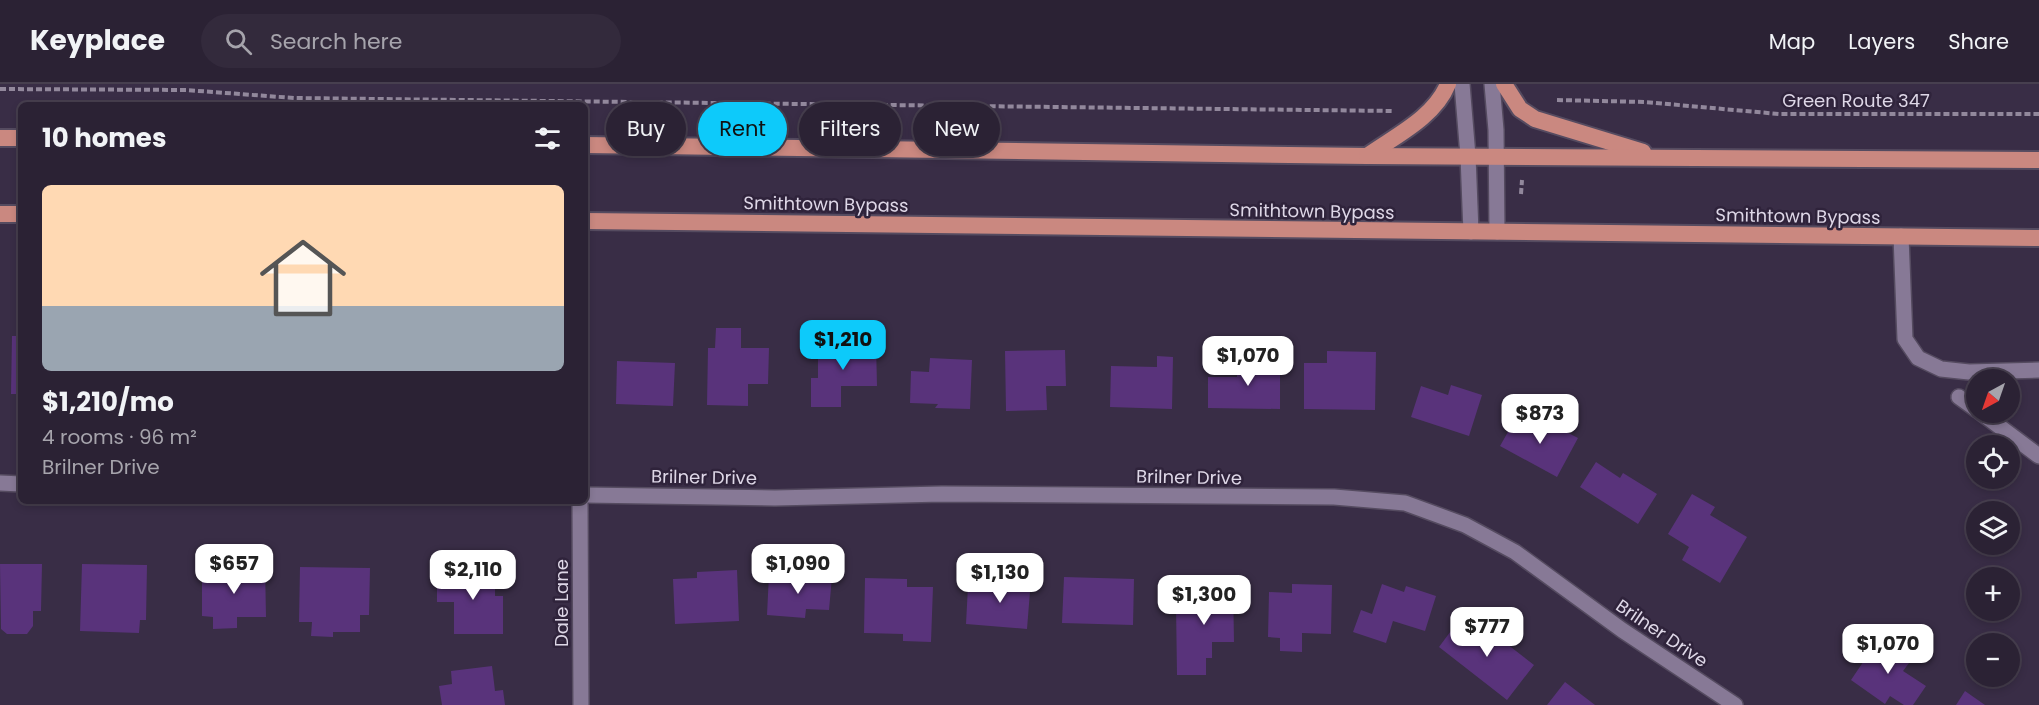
<!DOCTYPE html>
<meta charset="utf-8">
<style>
:root{--surface:#2b2234;--page:#332a3c;--text:#f1f3f6;--muted:#a6a4ac;--line:#473f4f;--accent:#0dcafa}
body{margin:0;font-family:Poppins,sans-serif;background:var(--page);color:var(--text);height:100vh;display:flex;flex-direction:column;font-size:22px;white-space:nowrap}
*{box-sizing:border-box;margin:0}
p{font-size:20px;color:var(--muted)}
.icon{flex:none;width:33px;height:33px;fill:none;stroke:currentColor;stroke-width:2;stroke-linecap:round;stroke-linejoin:round}
.map{position:relative;flex:1;overflow:hidden}
.drawer{position:absolute;left:18px;top:18px;width:570px;height:402px;display:flex;flex-direction:column;background:var(--surface);border-radius:9px;box-shadow:0 3px 9px #0003,0 0 0 2px var(--line)}
.drawer>*{flex:none}
.top-card{position:absolute;left:606px;top:18px;width:570px;height:54px;display:flex;gap:12px}
.needle{width:39px;rotate:220deg}
.tools{position:absolute;left:1966px;top:285px;display:grid;gap:12px}
.tools a{display:grid;place-items:center;width:54px;height:54px;border-radius:50%;background:var(--surface);box-shadow:0 3px 9px #0003,0 0 0 2px var(--line);font-size:30px}
.price{position:absolute;translate:-50% -51px;padding:0 14px;border-radius:12px;background:#fff;color:#222;font-size:20px;line-height:39px;filter:drop-shadow(0 2px 3px #0008)}
.price::after{content:'';position:absolute;left:50%;top:36px;width:18px;height:14px;margin-left:-9px;background:inherit;clip-path:polygon(0 0,100% 0,50% 100%)}
.price.selected{background:var(--accent);color:#111}
ul{padding:0;list-style:none}
li{display:grid;align-content:center;gap:12px;height:318px;padding:0 24px}
li+li{border-top:2px solid var(--line)}
li span{display:grid;place-items:center;height:186px;border-radius:9px;color:#555}
li>.icon{margin-inline-start:auto}
span .icon{width:108px;height:108px;fill:#fffc;stroke-width:1}
li b{font-size:26px}
h2{display:flex;justify-content:space-between;align-items:center;height:72px;padding:0 24px;font-size:26px}
.tag{padding:0 21px;border-radius:27px;background:var(--surface);box-shadow:0 3px 9px #0003,0 0 0 2px var(--line);font-size:21px;line-height:54px}
.tag.selected{background:var(--accent);color:#111}
header{display:flex;align-items:center;gap:36px;box-sizing:border-box;height:84px;padding:0 30px;background:var(--surface);border-bottom:2px solid var(--line)}
header strong{font-size:28px}
nav{display:flex;gap:33px;margin-inline-start:auto;font-size:21px}
.search{width:420px;height:54px;background:var(--page);display:flex;align-items:center;gap:15px;box-sizing:border-box;padding:0 21px;border-radius:33px;color:var(--muted);font-size:22px}
.map>svg:first-child{display:block}
.building{fill:#59337b}
.lines{fill:none;stroke-linecap:round;stroke-linejoin:round}
.service-casing{stroke:#554b60;stroke-width:18}
.minor-casing{stroke:#554b60;stroke-width:18}
.trunk-casing{stroke:#554b60;stroke-width:20}
.path{stroke:#92889c;stroke-width:4;stroke-dasharray:6 3;stroke-linecap:butt}
.service{stroke:#877996;stroke-width:15}
.minor{stroke:#877996;stroke-width:15}
.trunk{stroke:#ca8880;stroke-width:16}
.labels{text-anchor:middle;dominant-baseline:central;stroke-width:5;stroke-linejoin:round;paint-order:stroke}
.street-label{font-size:18px;fill:#ded7e7;stroke:#2f233b}
</style>
<header>
<strong>Keyplace</strong>
<div class="search"><svg class="icon" aria-label="search" viewBox="0 0 24 24"><circle cx="10" cy="10" r="6"/><path d="M15 15l6 6"/></svg>Search here</div>
<nav><a>Map</a><a>Layers</a><a>Share</a></nav>
</header>
<div class="map">
<svg width="2039" height="621" viewBox="0 0 2039 621">
<rect width="100%" height="100%" fill="#392d46"/>
<g class="building">
<polygon points="716,244 741,244 741,264 769,264 768,300 748,300 748,322 707,321 708,264 715,264"/>
<polygon points="12,252 21,252 21,310 11,310"/>
<polygon points="876,259 877,302 841,302 841,323 811,323 811,294 818,294 818,260"/>
<polygon points="1065,266 1066,302 1046,302 1047,326 1006,327 1005,267"/>
<polygon points="1327,267 1376,268 1375,326 1304,325 1304,279 1327,279"/>
<polygon points="1157,272 1173,273 1172,325 1110,323 1111,282 1157,283"/>
<polygon points="1257,273 1280,273 1280,325 1208,324 1208,293 1237,293 1237,280 1257,280"/>
<polygon points="930,274 972,276 970,325 935,324 938,320 910,319 911,287 929,288"/>
<polygon points="617,277 675,279 673,322 616,320"/>
<polygon points="1451,301 1482,311 1469,352 1411,333 1421,302 1448,311"/>
<polygon points="1517,332 1542,346 1547,338 1578,354 1557,393 1500,362"/>
<polygon points="1596,378 1620,394 1623,389 1657,410 1638,440 1580,403"/>
<polygon points="1692,410 1715,423 1710,431 1747,453 1720,499 1682,476 1689,463 1668,450"/>
<polygon points="0,480 42,480 41,527 33,527 33,542 27,550 7,550 1,545"/>
<polygon points="82,480 147,481 146,536 140,536 139,549 80,547"/>
<polygon points="226,481 265,481 266,533 237,533 237,544 213,545 213,533 202,532 202,490 226,490"/>
<polygon points="300,483 370,484 369,531 360,531 360,548 333,548 333,553 311,552 312,538 299,538"/>
<polygon points="454,486 495,486 495,512 503,512 503,550 454,550 454,518 437,518 437,489 454,490"/>
<polygon points="737,486 739,537 675,540 673,495 697,494 697,488"/>
<polygon points="769,490 832,493 829,526 806,525 805,534 767,531"/>
<polygon points="993,492 1031,495 1027,545 966,540 968,502 992,504"/>
<polygon points="1064,493 1134,495 1133,541 1062,539"/>
<polygon points="865,494 907,495 907,503 933,503 931,558 903,557 903,550 864,549"/>
<polygon points="1196,498 1233,498 1234,558 1212,558 1212,574 1206,574 1206,591 1177,591 1176,521 1196,521"/>
<polygon points="1292,500 1332,501 1331,550 1302,549 1302,568 1280,567 1280,554 1268,553 1269,508 1292,509"/>
<polygon points="1382,500 1404,508 1406,502 1436,512 1425,547 1393,537 1386,559 1353,548 1361,526 1372,530"/>
<polygon points="1459,536 1474,547 1480,539 1534,581 1507,616 1439,563"/>
<polygon points="1880,553 1912,575 1903,587 1926,602 1913,621 1904,621 1890,612 1885,620 1851,596"/>
<polygon points="492,582 495,607 503,606 505,621 442,621 439,602 452,600 451,587"/>
<polygon points="1565,598 1595,621 1547,621"/>
<polygon points="1965,607 1985,621 1956,621"/>
</g>
<g class="lines">
<g class="service-casing">
<g id="service">
<polyline points="1901,152 1905,255 1918,274 1941,285 1969,288 2039,286"/>
<polyline points="1959,313 1977,326"/>
<polyline points="1980,328 2039,372"/>
</g>
</g>
<g class="minor-casing">
<g id="minor">
<polyline points="1462,0 1468,72 1471,148"/>
<polyline points="1492,0 1496,46 1497,148"/>
<polyline points="0,399 21,400"/>
<polyline points="585,411 775,414 942,410 1334,413 1405,419 1465,441 1515,468 1622,546 1735,621"/>
<polyline points="580,417 581,621"/>
</g>
</g>
<g class="trunk-casing">
<g id="trunk">
<polyline points="1504,0 1520,25 1535,35 1643,68"/>
<polyline points="0,54 21,54"/>
<polyline points="585,61 1367,72 2039,76"/>
<path d="M1367,72C1395,52 1434,34 1448,0"/>
<polyline points="0,130 21,130"/>
<polyline points="585,137 2039,154"/>
</g>
</g>
<g class="path">
<polyline points="0,5 186,6 294,14 1394,27"/>
<polyline points="1557,16 1645,18 1779,30 2039,30"/>
<polyline points="1521,110 1522,96"/>
</g>
<use href="#service" class="service"/>
<use href="#minor" class="minor"/>
<use href="#trunk" class="trunk"/>
</g>
<g class="labels">
<g class="street-label">
<text x="1856" y="16">Green Route 347</text>
<text transform="translate(826 120) rotate(1)">Smithtown Bypass</text>
<text transform="translate(1312 127) rotate(1)">Smithtown Bypass</text>
<text transform="translate(1798 132) rotate(1)">Smithtown Bypass</text>
<text transform="translate(704 393) rotate(1)">Brilner Drive</text>
<text transform="translate(1189 393) rotate(1)">Brilner Drive</text>
<text transform="translate(561 519) rotate(-90)">Dale Lane</text>
<text transform="translate(1662 549) rotate(34)">Brilner Drive</text>
</g>
</g>
</svg>
<div class="tools">
<a><svg class="needle" viewBox="-14 -14 28 28"><path d="M0-13l5 13h-10z" fill="#e53935"/><path d="M0 13l5-13h-10z" fill="#a6a4ac"/></svg></a>
<a><svg class="icon" aria-label="locate" viewBox="0 0 24 24"><circle cx="12" cy="12" r="6"/><path d="M12 2v4M12 18v4M2 12h4M18 12h4"/></svg></a>
<a><svg class="icon" aria-label="layers" viewBox="0 0 24 24"><path d="M12 4l9 5-9 5-9-5zM3 14l9 5 9-5"/></svg></a>
<a>+</a>
<a>−</a>
</div>
<b class="price selected" style="left:843px;top:287px">$1,210</b>
<b class="price" style="left:1248px;top:303px">$1,070</b>
<b class="price" style="left:1540px;top:361px">$873</b>
<b class="price" style="left:234px;top:511px">$657</b>
<b class="price" style="left:798px;top:511px">$1,090</b>
<b class="price" style="left:473px;top:517px">$2,110</b>
<b class="price" style="left:1000px;top:520px">$1,130</b>
<b class="price" style="left:1204px;top:542px">$1,300</b>
<b class="price" style="left:1487px;top:574px">$777</b>
<b class="price" style="left:1888px;top:591px">$1,070</b>
<div class="top-card">
<a class="tag">Buy</a>
<a class="tag selected">Rent</a>
<a class="tag">Filters</a>
<a class="tag">New</a>
</div>
<section class="drawer">
<h2>10 homes<svg class="icon" aria-label="filters" viewBox="0 0 24 24"><path d="M4 7h16M4 17h16"/><circle cx="9" cy="7" r="2"/><circle cx="15" cy="17" r="2"/></svg></h2>
<ul>
<li><span style="background:linear-gradient(#ffd9b3 65%,#9aa5b1 0)"><svg class="icon" aria-label="home" viewBox="0 0 24 24"><path d="M3 11l9-7 9 7M6 9v11h12V9"/></svg></span><div><b>$1,210/mo</b><p>4 rooms · 96 m²</p><p>Brilner Drive</p></div></li>
</ul>
</section>
</div>
